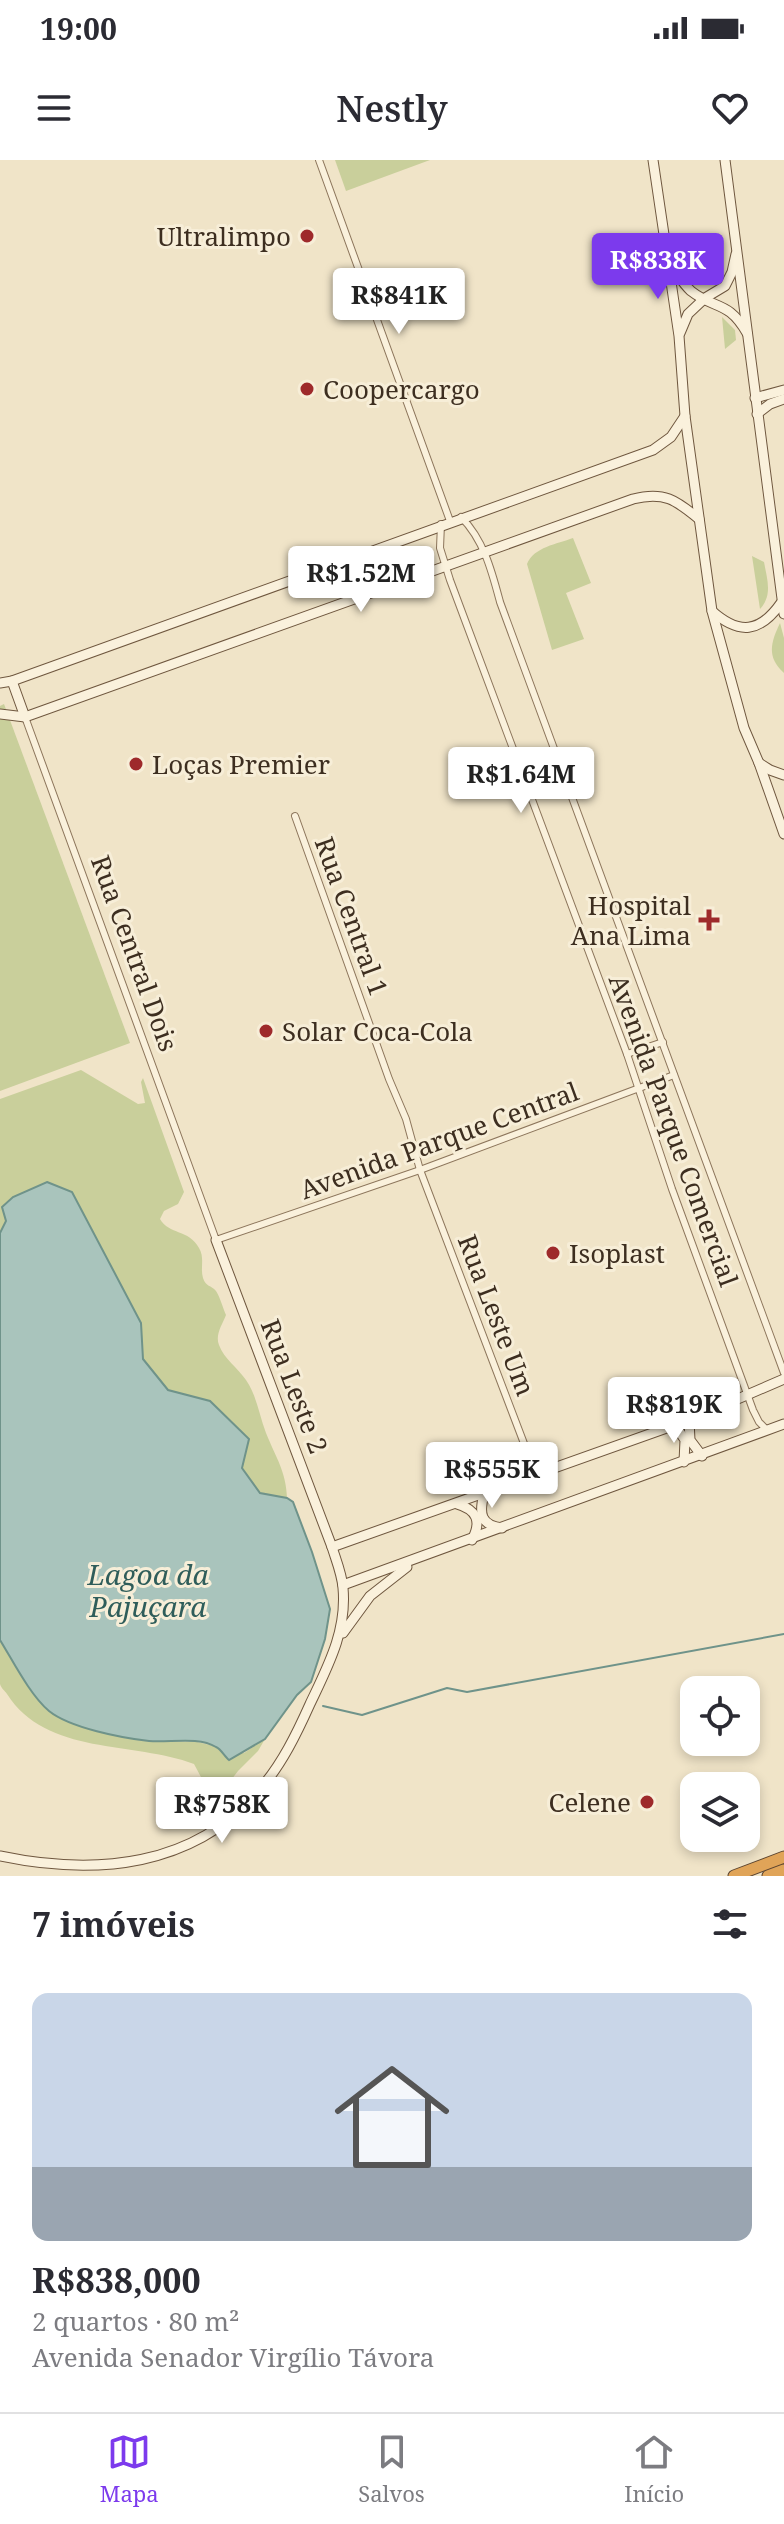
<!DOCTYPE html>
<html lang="pt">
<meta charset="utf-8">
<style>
:root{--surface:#fff;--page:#f7f7f7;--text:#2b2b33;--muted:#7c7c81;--line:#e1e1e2;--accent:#7c3aed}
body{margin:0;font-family:"Noto Serif",serif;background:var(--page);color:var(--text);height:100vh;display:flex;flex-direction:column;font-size:30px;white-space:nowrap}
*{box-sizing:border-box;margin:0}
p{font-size:26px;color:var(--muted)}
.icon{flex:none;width:44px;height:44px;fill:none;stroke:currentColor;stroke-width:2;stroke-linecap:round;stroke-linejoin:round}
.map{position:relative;height:1716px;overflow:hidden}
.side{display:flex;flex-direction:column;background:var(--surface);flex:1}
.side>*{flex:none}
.fabs{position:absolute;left:680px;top:1516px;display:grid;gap:16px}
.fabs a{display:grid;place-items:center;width:80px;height:80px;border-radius:16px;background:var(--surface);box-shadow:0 4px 12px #0003;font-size:40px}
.price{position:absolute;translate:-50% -68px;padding:0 18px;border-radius:8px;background:#fff;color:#222;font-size:26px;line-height:52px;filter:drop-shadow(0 2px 4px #0008)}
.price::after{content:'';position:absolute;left:50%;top:48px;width:24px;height:18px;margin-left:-12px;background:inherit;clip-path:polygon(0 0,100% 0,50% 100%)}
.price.active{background:var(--accent);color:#fff}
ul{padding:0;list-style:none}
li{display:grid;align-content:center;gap:16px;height:424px;padding:0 32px}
li span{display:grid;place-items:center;height:248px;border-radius:16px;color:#555}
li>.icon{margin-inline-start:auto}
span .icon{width:144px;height:144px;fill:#fffc;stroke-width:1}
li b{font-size:34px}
h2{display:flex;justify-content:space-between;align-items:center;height:96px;padding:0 32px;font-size:34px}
.status{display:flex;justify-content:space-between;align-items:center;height:56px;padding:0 40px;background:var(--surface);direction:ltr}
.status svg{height:22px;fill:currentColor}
header{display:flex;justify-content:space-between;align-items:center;height:104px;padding:0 32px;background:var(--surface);font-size:36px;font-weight:600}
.tabs{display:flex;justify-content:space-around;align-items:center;height:112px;border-top:2px solid var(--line);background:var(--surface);font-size:22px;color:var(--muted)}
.tabs a{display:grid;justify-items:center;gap:4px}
.tabs .active{color:var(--accent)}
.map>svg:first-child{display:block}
.green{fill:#c9cf9b}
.water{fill:#a9c4bc;stroke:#6f938a;stroke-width:2}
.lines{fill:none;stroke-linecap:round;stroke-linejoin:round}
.stream{stroke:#6f938a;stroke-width:2}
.street-casing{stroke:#8d765c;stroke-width:8}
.secondary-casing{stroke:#6f573f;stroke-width:11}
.highway-casing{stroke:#5b4430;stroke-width:13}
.street{stroke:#faf1dc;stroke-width:6}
.secondary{stroke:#faf1dc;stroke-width:9}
.highway{stroke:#e0a458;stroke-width:11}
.poi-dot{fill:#9e2a2b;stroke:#f7eed8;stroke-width:3}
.labels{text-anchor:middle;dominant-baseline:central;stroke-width:6;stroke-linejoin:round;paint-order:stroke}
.poi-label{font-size:26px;fill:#3d2e20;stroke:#f7eed8;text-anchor:start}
.street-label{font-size:26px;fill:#3d2e20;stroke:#f7eed8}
.water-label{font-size:28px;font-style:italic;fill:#2f5d5a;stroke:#f7eed8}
</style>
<div class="status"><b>19:00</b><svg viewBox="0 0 49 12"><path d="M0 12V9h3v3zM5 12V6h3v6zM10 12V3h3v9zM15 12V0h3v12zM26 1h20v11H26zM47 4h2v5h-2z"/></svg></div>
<header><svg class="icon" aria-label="menu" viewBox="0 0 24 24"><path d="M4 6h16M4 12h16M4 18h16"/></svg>Nestly<svg class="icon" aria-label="heart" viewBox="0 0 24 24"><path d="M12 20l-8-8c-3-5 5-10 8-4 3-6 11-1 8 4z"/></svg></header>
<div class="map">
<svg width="784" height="1716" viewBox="0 0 784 1716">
<rect width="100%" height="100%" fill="#f0e4c8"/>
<g class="green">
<polygon points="335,0 430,0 346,31"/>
<polygon points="722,157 735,170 736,180 725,189"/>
<path d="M573,378L591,423L566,433L584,479L552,490L527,404C534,387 557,384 573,378Z"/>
<path d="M752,396L764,402C767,419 773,435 760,449Z"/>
<path d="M780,463L784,478V513C766,497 771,482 780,463Z"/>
<polygon points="4,544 130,883 0,931 0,546"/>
<path d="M81,910L138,944L145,943L141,922L143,918L184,1032L178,1044L164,1051L160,1059C169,1075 189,1069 199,1088C205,1098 200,1108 203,1118C206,1127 211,1125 216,1131C220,1137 223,1148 226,1155C222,1165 215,1175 219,1185C224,1199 238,1208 246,1220C257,1236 259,1255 266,1273C276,1298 286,1311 287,1338L260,1333L242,1307L248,1279L210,1241L168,1230L143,1199L141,1163L72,1032L6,1061L0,1073V939Z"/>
<path d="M0,1480L25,1521L149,1581L197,1582L244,1593L265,1579L258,1591L238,1611L218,1637L209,1632L194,1604C134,1581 46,1596 7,1534C5,1531 1,1528 0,1524C0,1511 0,1493 0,1480Z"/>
</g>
<path class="water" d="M47,1022L72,1032L141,1163L143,1199L168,1230L210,1241L249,1279L242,1308L260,1333L287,1338L293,1342L312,1392L330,1449L325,1479L311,1522L297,1535L265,1579L229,1600C225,1597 221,1589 216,1587C198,1576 169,1583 149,1581C122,1578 70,1568 49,1551C30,1535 13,1501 0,1480V1073L6,1061L2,1047L13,1037Z"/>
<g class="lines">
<polyline class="stream" points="323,1546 362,1555 447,1528 467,1532 784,1474"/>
<g class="street-casing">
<g id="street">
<polyline points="319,0 450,361"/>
<path d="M461,357C484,380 492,412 500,442L784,1213"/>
<polyline points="441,364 440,388 450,420 627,894 672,1029 753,1250 759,1262 767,1270"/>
<polyline points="25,557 216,1080 420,1010 674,915"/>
<polyline points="295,656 389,919 406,959 420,1010 536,1315"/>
<polyline points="627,894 663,882"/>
</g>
</g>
<g class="secondary-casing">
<g id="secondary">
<polyline points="653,0 679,176 685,256 712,451 744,568 759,603 784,674"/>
<polyline points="725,0 784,454"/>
<path d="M671,105C677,113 683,124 691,131C715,150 728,140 747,173"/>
<polyline points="680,173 688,154 705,138 725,126 732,112 736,94"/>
<polyline points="755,238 784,230"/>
<polyline points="757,254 770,244 784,239"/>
<path d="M712,451C739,475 760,473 781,443"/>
<polyline points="12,521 25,557"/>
<polyline points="0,523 12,521 653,290 671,277 685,256"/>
<path d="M0,554L25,557L633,339C664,331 676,340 699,359"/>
<polyline points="759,603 770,610 784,615"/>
<polyline points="689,1260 690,1280 702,1296"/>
<polyline points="675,1265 685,1280 684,1302"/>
<path d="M484,1334C479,1353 480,1365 502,1368"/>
<path d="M457,1344C477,1350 482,1361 472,1380"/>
<polyline points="332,1387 689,1260 784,1219"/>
<polyline points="343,1425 784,1264"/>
<polyline points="343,1473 370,1436 407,1407"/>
<path d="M0,1696C95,1716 195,1708 261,1628C282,1604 297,1573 310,1544C328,1506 347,1471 343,1428C342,1414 336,1400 332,1387L216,1080"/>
</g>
</g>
<g class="highway-casing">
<g id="highway">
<polyline points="734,1716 784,1697"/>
<polyline points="768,1716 784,1710"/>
</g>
</g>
<use href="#street" class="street"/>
<use href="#secondary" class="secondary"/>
<use href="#highway" class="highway"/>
</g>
<g class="poi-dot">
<circle cx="307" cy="76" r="8"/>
<circle cx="307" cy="229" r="8"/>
<circle cx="136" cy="604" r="8"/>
<path d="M705 748h8v8h8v8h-8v8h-8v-8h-8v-8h8z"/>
<circle cx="266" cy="871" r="8"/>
<circle cx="553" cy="1093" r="8"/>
<circle cx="647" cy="1642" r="8"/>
</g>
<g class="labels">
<g class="poi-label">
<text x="291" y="76" text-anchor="end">Ultralimpo</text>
<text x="323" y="229">Coopercargo</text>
<text x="152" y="604">Loças Premier</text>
<text x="691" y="745" text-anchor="end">Hospital<tspan x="691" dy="30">Ana Lima</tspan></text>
<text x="282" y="871">Solar Coca-Cola</text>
<text x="569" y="1093">Isoplast</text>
<text x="631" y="1642" text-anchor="end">Celene</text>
</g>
<g class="street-label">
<text transform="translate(352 756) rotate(70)">Rua Central 1</text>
<text transform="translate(135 793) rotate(70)">Rua Central Dois</text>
<text transform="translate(674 970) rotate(70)">Avenida Parque Comercial</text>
<text transform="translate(439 980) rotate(-20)">Avenida Parque Central</text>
<text transform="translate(497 1155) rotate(69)">Rua Leste Um</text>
<text transform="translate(295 1226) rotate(69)">Rua Leste 2</text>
</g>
<g class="water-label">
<text x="148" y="1414">Lagoa da<tspan x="148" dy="32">Pajuçara</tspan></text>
</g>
</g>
</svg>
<div class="fabs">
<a><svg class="icon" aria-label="locate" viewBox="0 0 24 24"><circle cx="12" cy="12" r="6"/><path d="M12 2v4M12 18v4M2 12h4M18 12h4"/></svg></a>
<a><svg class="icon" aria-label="layers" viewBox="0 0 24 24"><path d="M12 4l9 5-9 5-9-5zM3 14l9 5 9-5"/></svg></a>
</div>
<b class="price active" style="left:658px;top:141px">R$838K</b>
<b class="price" style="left:399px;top:176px">R$841K</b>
<b class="price" style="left:361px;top:454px">R$1.52M</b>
<b class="price" style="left:521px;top:655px">R$1.64M</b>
<b class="price" style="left:674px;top:1285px">R$819K</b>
<b class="price" style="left:492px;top:1350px">R$555K</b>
<b class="price" style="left:222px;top:1685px">R$758K</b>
</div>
<section class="side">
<h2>7 imóveis<svg class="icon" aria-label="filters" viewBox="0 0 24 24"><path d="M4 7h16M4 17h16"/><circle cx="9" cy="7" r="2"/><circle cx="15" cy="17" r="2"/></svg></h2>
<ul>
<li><span style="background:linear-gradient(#c9d6e8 70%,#9aa5b1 0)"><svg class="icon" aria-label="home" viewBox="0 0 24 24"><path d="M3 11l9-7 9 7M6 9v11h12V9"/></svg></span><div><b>R$838,000</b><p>2 quartos · 80 m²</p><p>Avenida Senador Virgílio Távora</p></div></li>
</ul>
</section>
<nav class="tabs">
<a class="active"><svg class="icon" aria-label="map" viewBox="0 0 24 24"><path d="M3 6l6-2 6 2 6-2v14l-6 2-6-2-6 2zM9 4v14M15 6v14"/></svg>Mapa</a>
<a><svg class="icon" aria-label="saved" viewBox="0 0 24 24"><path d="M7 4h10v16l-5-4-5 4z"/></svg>Salvos</a>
<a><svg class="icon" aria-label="home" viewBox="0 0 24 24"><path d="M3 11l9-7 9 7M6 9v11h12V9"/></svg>Início</a>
</nav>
